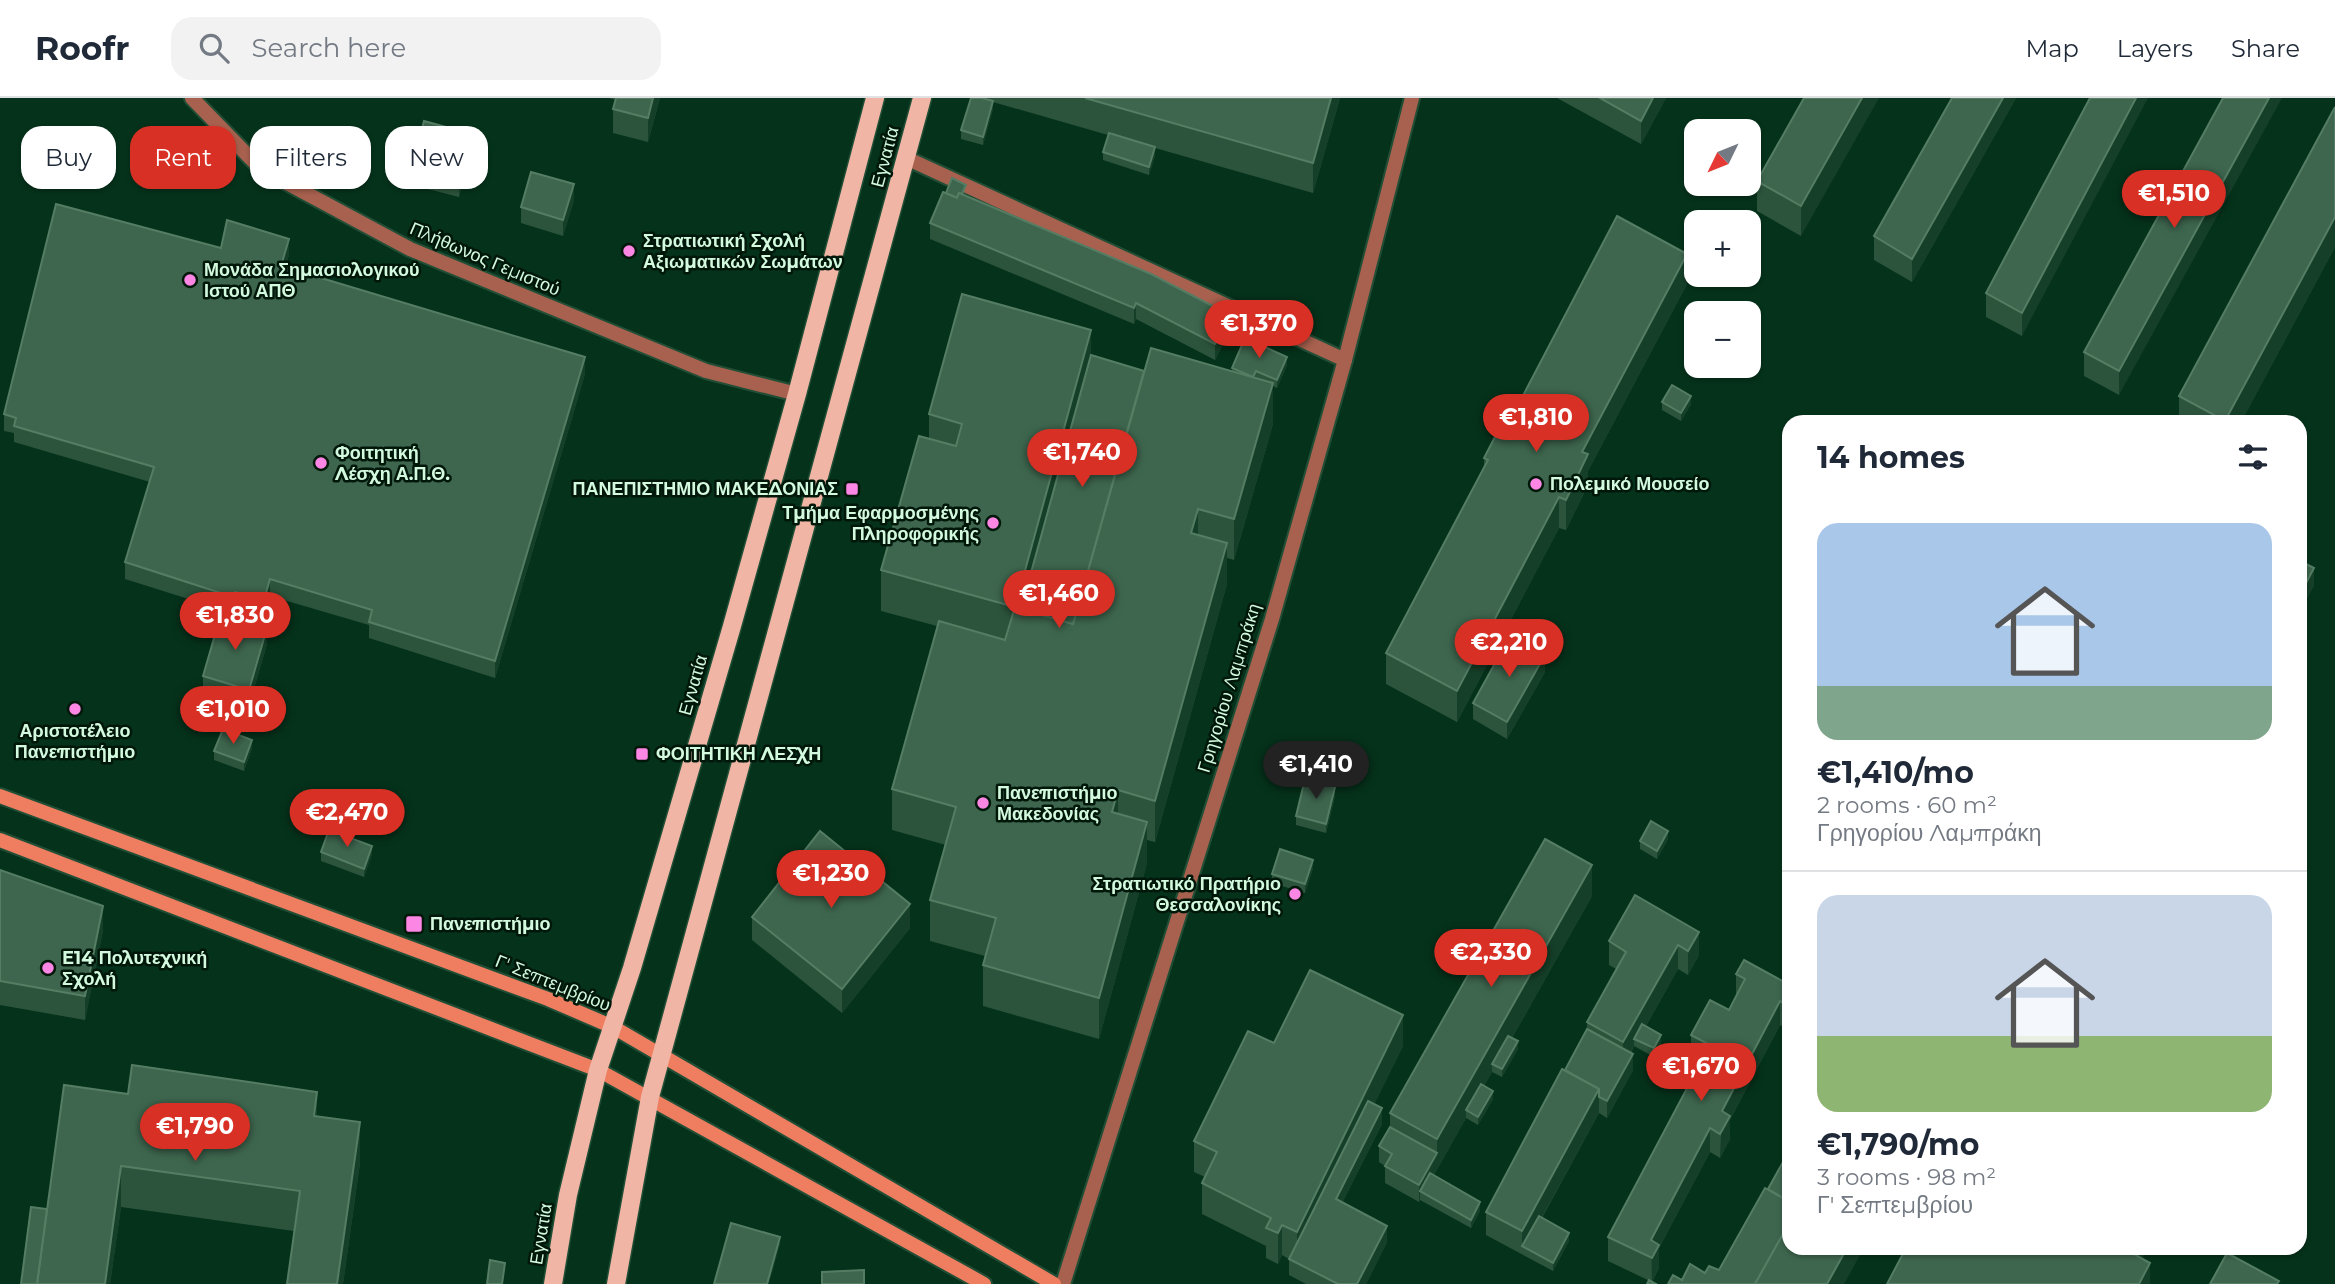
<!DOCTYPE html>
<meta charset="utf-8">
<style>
:root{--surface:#fff;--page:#f2f2f3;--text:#1f2937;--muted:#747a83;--line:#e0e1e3;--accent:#d93025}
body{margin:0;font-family:Montserrat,sans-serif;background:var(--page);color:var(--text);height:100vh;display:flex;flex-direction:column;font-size:26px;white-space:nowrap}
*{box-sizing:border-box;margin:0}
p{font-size:23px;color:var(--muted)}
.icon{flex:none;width:38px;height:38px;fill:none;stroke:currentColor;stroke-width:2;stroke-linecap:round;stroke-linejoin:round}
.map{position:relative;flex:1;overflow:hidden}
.drawer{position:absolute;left:1782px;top:317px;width:525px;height:840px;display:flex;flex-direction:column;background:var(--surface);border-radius:21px;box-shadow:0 2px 5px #0004}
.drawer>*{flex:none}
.guide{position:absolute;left:21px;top:28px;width:665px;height:63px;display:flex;gap:14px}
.needle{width:46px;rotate:227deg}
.tools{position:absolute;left:1684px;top:21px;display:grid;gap:14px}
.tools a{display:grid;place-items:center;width:77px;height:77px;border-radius:14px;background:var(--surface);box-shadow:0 2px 5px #0004;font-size:35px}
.price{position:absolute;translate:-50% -60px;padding:0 16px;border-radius:24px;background:var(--accent);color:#fff;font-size:23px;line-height:46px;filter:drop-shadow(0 2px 4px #0008)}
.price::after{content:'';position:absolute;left:50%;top:42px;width:21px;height:16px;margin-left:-10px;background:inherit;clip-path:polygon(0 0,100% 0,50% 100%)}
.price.selected{background:#222;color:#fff}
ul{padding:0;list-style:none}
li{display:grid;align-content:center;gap:14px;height:371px;padding:0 35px}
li+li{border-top:2px solid var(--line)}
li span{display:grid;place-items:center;height:217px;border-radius:21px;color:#555}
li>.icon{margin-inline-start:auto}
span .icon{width:126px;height:126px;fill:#fffc;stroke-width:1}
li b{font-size:30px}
h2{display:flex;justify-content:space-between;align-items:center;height:84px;padding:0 35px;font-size:30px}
.chip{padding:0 24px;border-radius:21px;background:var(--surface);box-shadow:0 2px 5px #0004;font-size:24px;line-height:63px}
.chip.selected{background:var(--accent);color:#fff}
header{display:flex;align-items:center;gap:42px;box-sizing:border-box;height:98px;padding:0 35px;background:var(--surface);border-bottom:2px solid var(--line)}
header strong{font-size:33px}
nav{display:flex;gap:38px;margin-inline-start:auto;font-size:24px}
.search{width:490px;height:63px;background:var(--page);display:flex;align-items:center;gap:18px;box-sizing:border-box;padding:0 24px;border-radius:21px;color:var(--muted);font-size:26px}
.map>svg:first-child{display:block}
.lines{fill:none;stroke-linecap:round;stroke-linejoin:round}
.pedestrian-casing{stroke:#224e36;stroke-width:18}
.minor-casing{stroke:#224e36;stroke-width:18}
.secondary-casing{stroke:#224e36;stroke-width:18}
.primary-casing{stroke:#224e36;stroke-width:21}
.pedestrian{stroke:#a8614e;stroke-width:14}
.minor{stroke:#a8614e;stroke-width:14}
.secondary{stroke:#ef7e60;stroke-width:14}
.primary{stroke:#f0b5a4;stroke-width:18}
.wall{fill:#2c543c}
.shaded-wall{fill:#153f28}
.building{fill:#3e664e;stroke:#557d64;stroke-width:2}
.poi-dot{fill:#fc86e3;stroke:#01170a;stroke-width:2.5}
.labels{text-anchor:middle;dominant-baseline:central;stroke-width:5;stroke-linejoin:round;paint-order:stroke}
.street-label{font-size:18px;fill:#d3fadf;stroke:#01170a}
.poi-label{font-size:18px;font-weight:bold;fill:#d3fadf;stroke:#01170a;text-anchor:start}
</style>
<header>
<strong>Roofr</strong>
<div class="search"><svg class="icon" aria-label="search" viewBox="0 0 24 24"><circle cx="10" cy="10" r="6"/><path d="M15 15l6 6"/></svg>Search here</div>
<nav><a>Map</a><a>Layers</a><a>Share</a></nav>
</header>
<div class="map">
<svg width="2335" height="1186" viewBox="0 0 2335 1186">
<rect width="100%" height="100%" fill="#05321b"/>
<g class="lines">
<g class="pedestrian-casing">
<polyline id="pedestrian" points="906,60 1345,262"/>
</g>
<g class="minor-casing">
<g id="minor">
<polyline points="192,0 261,71 410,151 706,273 797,296"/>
<polyline points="1063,1186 1272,521 1345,262 1412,0"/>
</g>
</g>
<g class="secondary-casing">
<g id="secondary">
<polyline points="0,698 548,901 613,929 1054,1186"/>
<polyline points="0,742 598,972 984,1186"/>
</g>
</g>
<g class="primary-casing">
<g id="primary">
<polyline points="553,1186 568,1097 598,972 632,870 732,528 797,296 875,0"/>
<polyline points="616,1186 650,999 922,0"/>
</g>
</g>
<use href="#pedestrian" class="pedestrian"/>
<use href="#minor" class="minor"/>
<use href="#secondary" class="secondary"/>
<use href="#primary" class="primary"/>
</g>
<g class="wall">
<polygon points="609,0 660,0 648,44 613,35 613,11 616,2"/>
<polygon points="971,0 1340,0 1313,95 1155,50 1155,58 1149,77 1103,62 1103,54 1108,37 993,4 993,11 983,47 961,41 961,32"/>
<polygon points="1557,0 1666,0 1641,46"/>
<polygon points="1804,0 1801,138 1757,113 1757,83"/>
<polygon points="1952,0 2016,0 1912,184 1874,162 1874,138"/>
<polygon points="2090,0 2022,238 1986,219 1986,195"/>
<polygon points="2223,0 2119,297 2084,278 2084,254"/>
<polygon points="2335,9 2335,149 2241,324 2179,324 2179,298"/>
<polygon points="472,52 459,99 412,87 412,70"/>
<polygon points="946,95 966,95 965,97 1230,233 1215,262 1136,221 1134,226 930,141 930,125"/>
<polygon points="574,102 563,138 521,125 521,109"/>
<polygon points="221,150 289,157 285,169 585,276 495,580 369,540 369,527 270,498 264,519 235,510 233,515 125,481 125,464 150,384 14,344 14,335 4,333 4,316"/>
<polygon points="1687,186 1588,373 1588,387 1566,432 1559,430 1457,624 1386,586 1386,555 1484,369 1484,360 1516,311"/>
<polygon points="1091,257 1144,273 1232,273 1232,270 1287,267 1277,290 1273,288 1273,326 1234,462 1227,460 1227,486 1155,744 1147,742 1147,765 1099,941 983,908 983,867 985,858 930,843 930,802 946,747 892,732 892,691 937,528 881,513 881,472 929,340 929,316"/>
<polygon points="1662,304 1691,306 1681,323 1662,312"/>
<polygon points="2300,463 2314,487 2305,504 2300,501"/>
<polygon points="1519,543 1544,550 1541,555 1545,574 1507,641 1473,621 1473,605"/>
<polygon points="267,546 249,608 203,594 203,578"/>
<polygon points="252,650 244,673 214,662 214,653"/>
<polygon points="1335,698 1326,735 1296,727 1296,718"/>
<polygon points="1668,741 1657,761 1640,751 1640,743"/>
<polygon points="321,754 372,756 364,779 321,763"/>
<polygon points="1313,770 1305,795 1272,785 1272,776"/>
<polygon points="0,772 103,832 85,922 0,907"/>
<polygon points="1635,797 1699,857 1688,877 1678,871 1646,928 1661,945 1654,959 1634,948 1631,955 1633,972 1607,1020 1599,1015 1542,1120 1569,1143 1553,1173 1486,1137 1486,1114 1565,972 1587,931 1587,924 1616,871 1609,867 1609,843"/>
<polygon points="1592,798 1512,940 1518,951 1502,979 1492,974 1484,988 1493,1001 1478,1027 1466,1020 1434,1077 1480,1113 1471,1130 1420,1102 1419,1104 1385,1085 1385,1068 1379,1064 1379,1048 1390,1029 1390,1015"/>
<polygon points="752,819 910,830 842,915 752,842"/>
<polygon points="1736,876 1788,886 1788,932 1780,927 1730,1022 1730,1041 1720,1060 1710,1054 1659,1150 1659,1170 1652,1184 1608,1163 1608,1139 1700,966 1691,961 1691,937 1729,912 1736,898"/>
<polygon points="1274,945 1403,948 1374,1006 1382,1026 1342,1105 1387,1144 1366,1186 1306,1186 1289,1177 1289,1161 1282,1157 1278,1166 1266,1160 1266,1148 1202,1116 1202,1085 1205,1079 1194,1074 1194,1043"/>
<polygon points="128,996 317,1018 360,1065 343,1186 287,1186 294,1133 121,1109 110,1186 21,1186 47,1111"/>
</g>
<g class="shaded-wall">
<polygon points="653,0 660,0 648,44 648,20"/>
<polygon points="1331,0 1340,0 1313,95 1313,65"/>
<polygon points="1653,0 1666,0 1641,46 1641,23"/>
<polygon points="1862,0 1879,0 1801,138 1801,108"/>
<polygon points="2003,0 2016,0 1912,184 1912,161"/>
<polygon points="2136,0 2148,0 2022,238 2022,215"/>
<polygon points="2269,0 2282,0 2119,297 2119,273"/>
<polygon points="993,3 993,11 983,47 983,39"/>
<polygon points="472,36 472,52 459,99 459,83"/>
<polygon points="1155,49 1155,58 1149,77 1149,69"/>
<polygon points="574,86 574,102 563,138 563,122"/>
<polygon points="2335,119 2335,149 2241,324 2225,324"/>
<polygon points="289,141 289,157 281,184 281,168"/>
<polygon points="1687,156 1687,186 1588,373 1588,387 1566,432 1566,402 1582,354"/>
<polygon points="1136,205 1136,221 1134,226 1134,210"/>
<polygon points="1230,217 1230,233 1215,262 1215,246"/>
<polygon points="1091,232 1091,273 1019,535 1015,509"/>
<polygon points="585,259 585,276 495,580 495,563"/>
<polygon points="1287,259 1287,267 1277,290 1277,282"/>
<polygon points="1273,285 1273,326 1234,462 1234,421"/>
<polygon points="1691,298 1691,306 1681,323 1681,315"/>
<polygon points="1559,399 1559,430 1457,624 1457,593"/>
<polygon points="1198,411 1198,452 1191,435"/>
<polygon points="1227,445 1227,486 1155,744 1155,703"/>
<polygon points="2314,470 2314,487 2305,504 2305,487"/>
<polygon points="270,481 270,498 264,519 264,502"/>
<polygon points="235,494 235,510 233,515 233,499"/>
<polygon points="267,530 267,546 249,608 249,592"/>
<polygon points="1544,542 1544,550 1534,568 1534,560"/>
<polygon points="1545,557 1545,574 1507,641 1507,624"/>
<polygon points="252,642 252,650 244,673 244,664"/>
<polygon points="1335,689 1335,698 1326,735 1326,726"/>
<polygon points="1118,692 1118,733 1112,714"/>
<polygon points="1147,724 1147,765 1099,941 1099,900"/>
<polygon points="1668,733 1668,741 1657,761 1657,753"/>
<polygon points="372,748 372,756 364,779 364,771"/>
<polygon points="1313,762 1313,770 1305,795 1305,786"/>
<polygon points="1592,767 1592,798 1496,968 1492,966 1492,974 1470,1014 1466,1012 1466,1020 1424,1095 1420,1093 1420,1102 1419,1104 1419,1087 1437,1055 1437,1041"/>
<polygon points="910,806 910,830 842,915 842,891"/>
<polygon points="103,808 103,832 85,922 85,898"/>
<polygon points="1699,834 1699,857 1688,877 1688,853"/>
<polygon points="1678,847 1678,871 1638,942 1634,941 1634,948 1623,968 1623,944"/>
<polygon points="1780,903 1780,927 1730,1022 1730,1041 1720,1060 1722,1013"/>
<polygon points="1403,917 1403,948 1297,1165 1297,1134"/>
<polygon points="1661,937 1661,945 1654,959 1654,950"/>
<polygon points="1518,943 1518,951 1502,979 1502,971"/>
<polygon points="1633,956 1633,972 1607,1020 1607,1003"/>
<polygon points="1599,991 1599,1015 1525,1150 1522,1148 1522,1157 1522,1133"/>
<polygon points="1493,993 1493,1001 1478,1027 1478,1019"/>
<polygon points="317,994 317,1035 314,1018"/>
<polygon points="1382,1010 1382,1026 1336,1118 1336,1101"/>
<polygon points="360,1024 360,1065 343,1186 337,1186"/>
<polygon points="1710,1030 1710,1054 1659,1150 1659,1170 1652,1184 1651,1142"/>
<polygon points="121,1068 121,1109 110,1186 105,1186"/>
<polygon points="1480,1104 1480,1113 1471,1130 1471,1122"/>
<polygon points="1282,1127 1282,1157 1278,1166 1278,1135"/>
<polygon points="1387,1128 1387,1144 1366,1186 1357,1186"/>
<polygon points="1569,1135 1569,1143 1553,1173 1553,1165"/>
<polygon points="780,1139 780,1147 769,1186 767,1186"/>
<polygon points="1847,1150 1864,1150 1844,1186 1827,1186"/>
<polygon points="2132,1150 2148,1150 2130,1185 2130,1154"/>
<polygon points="2150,1165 2150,1186 2139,1186"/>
</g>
<g class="building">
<polygon points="616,0 653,0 648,20 613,11"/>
<polygon points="971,0 982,0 993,3 983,39 961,32"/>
<polygon points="1085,0 1331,0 1313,65"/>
<polygon points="1600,0 1653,0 1641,23"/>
<polygon points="1804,0 1862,0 1801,108 1757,83"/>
<polygon points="1952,0 2003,0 1912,161 1874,138"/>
<polygon points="2090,0 2136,0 2022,215 1986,195"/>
<polygon points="2223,0 2269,0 2119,273 2084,254"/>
<polygon points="2335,9 2335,119 2225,323 2179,298"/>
<polygon points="424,23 472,36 459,83 412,70"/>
<polygon points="1109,35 1155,49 1149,69 1103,54"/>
<polygon points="531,74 574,86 563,122 521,109"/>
<polygon points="952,80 966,87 962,96 959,95 957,100 946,95"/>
<polygon points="943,94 957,100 959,95 1151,176 1230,217 1215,246 1136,205 1134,210 930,125"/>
<polygon points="56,106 221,150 227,122 289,141 281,168 585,259 495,563 369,524 372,512 270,481 264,502 235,494 233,499 125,464 154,369 14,328 16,320 4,316"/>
<polygon points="1617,118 1687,156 1582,354 1588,356 1566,402 1559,399 1457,593 1386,555 1488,362 1484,360 1511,308 1516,311"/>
<polygon points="962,196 1091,232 1015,509 1073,526 1151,250 1273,285 1234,421 1198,411 1191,435 1227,445 1155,703 1118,692 1112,714 1147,724 1099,900 983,867 996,820 930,802 956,709 892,691 939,523 1005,542 1015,509 881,472 919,338 956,348 962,326 929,316"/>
<polygon points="1245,240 1287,259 1277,282 1256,273 1253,279 1232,270"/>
<polygon points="1091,257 1144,273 1073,526 1021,511"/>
<polygon points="1672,287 1691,298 1681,315 1662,304"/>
<polygon points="2300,463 2314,470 2305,487 2300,485"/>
<polygon points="221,516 267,530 249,592 203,578"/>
<polygon points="1526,532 1544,542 1537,553 1519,543"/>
<polygon points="1510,538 1545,557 1507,624 1473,605"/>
<polygon points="223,631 252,642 244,664 214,653"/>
<polygon points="1305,681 1335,689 1326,726 1296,718"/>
<polygon points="1651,723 1668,733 1657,753 1640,743"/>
<polygon points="329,732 372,748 364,771 321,754"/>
<polygon points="820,733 910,806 842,891 752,819"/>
<polygon points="1545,741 1592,767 1437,1041 1390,1015"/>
<polygon points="1280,751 1313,762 1305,786 1272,776"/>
<polygon points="0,772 103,808 85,898 0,883"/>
<polygon points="1635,797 1699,834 1688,853 1678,847 1623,944 1587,924 1626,854 1609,843"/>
<polygon points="1744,862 1788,886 1788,908 1780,903 1722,1013 1730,1018 1720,1036 1710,1030 1651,1142 1659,1147 1652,1160 1608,1139 1710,947 1691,937 1710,902 1729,912 1745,881 1736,876"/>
<polygon points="1310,872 1403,917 1297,1134 1282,1127 1278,1135 1266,1130 1271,1120 1202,1085 1217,1054 1194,1043 1248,933 1274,945"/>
<polygon points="1642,926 1661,937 1654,950 1634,941"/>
<polygon points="1587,931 1633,956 1607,1003 1599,999 1599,991 1565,972"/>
<polygon points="1508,938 1518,943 1502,971 1492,966"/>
<polygon points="132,967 317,994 314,1018 360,1024 337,1186 287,1186 300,1093 121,1068 105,1186 37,1186 64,987 128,996"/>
<polygon points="1562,971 1599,991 1522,1133 1486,1114"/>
<polygon points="1481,986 1493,993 1478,1019 1466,1012"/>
<polygon points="1368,1003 1382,1010 1336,1101 1387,1128 1357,1186 1338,1186 1289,1161"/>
<polygon points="1390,1029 1437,1055 1419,1087 1385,1068 1392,1056 1379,1048"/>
<polygon points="1788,1055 1788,1103 1768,1091"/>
<polygon points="1430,1075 1480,1104 1471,1122 1420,1093"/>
<polygon points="1765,1090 1788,1103 1788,1127 1755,1186 1668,1186 1673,1177 1682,1182 1690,1166 1705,1175 1709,1168 1719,1172"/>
<polygon points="31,1109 47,1111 37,1186 21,1186"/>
<polygon points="1539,1118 1569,1135 1553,1165 1522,1148"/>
<polygon points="731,1125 780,1139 767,1186 714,1186"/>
<polygon points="1788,1127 1788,1150 1847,1150 1827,1186 1755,1186"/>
<polygon points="1906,1150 2132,1150 2130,1154 2150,1165 2139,1186 1887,1186"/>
<polygon points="2227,1155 2279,1183 2277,1186 2210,1186"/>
<polygon points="490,1162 505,1165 502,1186 487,1186"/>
<polygon points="864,1172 864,1186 822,1186 822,1174"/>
<polygon points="1649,1182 1656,1186 1647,1186"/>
</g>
<g class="poi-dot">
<circle cx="629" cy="153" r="7"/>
<circle cx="190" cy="182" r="7"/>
<circle cx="321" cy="365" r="7"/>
<circle cx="1536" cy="386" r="7"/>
<rect x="845" y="384" width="14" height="14" rx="3.5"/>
<circle cx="993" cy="425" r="7"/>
<circle cx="75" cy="611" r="7"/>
<rect x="635" y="649" width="14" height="14" rx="3.5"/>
<circle cx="983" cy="705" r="7"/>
<circle cx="1295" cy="796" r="7"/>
<rect x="405" y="817" width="18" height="18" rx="3.5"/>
<circle cx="48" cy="870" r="7"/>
</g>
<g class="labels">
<g class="street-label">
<text transform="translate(885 59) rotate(-75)">Εγνατία</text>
<text transform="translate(485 161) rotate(23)">Πλήθωνος Γεμιστού</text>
<text transform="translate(693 587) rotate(-74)">Εγνατία</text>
<text transform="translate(1229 590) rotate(-73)">Γρηγορίου Λαμπράκη</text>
<text transform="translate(553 885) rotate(22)">Γ' Σεπτεμβρίου</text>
<text transform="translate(541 1136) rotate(-81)">Εγνατία</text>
</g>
<g class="poi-label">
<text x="643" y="143">Στρατιωτική Σχολή<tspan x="643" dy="21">Αξιωματικών Σωμάτων</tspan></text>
<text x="204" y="172">Μονάδα Σημασιολογικού<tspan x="204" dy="21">Ιστού ΑΠΘ</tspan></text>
<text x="335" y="355">Φοιτητική<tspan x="335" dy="21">Λέσχη Α.Π.Θ.</tspan></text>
<text x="1550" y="386">Πολεμικό Μουσείο</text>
<text x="838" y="391" text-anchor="end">ΠΑΝΕΠΙΣΤΗΜΙΟ ΜΑΚΕΔΟΝΙΑΣ</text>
<text x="979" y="415" text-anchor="end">Τμήμα Εφαρμοσμένης<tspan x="979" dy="21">Πληροφορικής</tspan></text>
<text x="75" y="633" text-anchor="middle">Αριστοτέλειο<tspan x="75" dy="21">Πανεπιστήμιο</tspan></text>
<text x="656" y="656">ΦΟΙΤΗΤΙΚΗ ΛΕΣΧΗ</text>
<text x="997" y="695">Πανεπιστήμιο<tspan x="997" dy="21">Μακεδονίας</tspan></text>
<text x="1281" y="786" text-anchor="end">Στρατιωτικό Πρατήριο<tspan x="1281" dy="21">Θεσσαλονίκης</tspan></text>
<text x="430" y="826">Πανεπιστήμιο</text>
<text x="62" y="860">E14 Πολυτεχνική<tspan x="62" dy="21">Σχολή</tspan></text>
</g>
</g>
</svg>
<div class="tools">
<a><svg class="needle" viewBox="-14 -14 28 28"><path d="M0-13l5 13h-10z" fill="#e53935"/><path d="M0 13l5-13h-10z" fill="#747a83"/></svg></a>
<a>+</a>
<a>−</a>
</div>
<b class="price" style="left:2174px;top:132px">€1,510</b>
<b class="price" style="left:1259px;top:262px">€1,370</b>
<b class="price" style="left:1536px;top:356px">€1,810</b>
<b class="price" style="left:1082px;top:391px">€1,740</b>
<b class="price" style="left:1059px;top:532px">€1,460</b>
<b class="price" style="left:235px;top:554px">€1,830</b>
<b class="price" style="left:1509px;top:581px">€2,210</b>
<b class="price" style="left:233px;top:648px">€1,010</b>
<b class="price selected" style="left:1316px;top:703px">€1,410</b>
<b class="price" style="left:347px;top:751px">€2,470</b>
<b class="price" style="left:831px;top:812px">€1,230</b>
<b class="price" style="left:1491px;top:891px">€2,330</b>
<b class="price" style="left:1701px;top:1005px">€1,670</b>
<b class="price" style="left:195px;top:1065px">€1,790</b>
<div class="guide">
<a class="chip">Buy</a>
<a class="chip selected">Rent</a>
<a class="chip">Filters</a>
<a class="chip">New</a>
</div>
<section class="drawer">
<h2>14 homes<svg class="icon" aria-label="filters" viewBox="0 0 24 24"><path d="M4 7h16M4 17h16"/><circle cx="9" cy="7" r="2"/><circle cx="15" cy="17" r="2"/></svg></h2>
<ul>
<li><span style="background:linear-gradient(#a9c7e8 75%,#7fa58c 0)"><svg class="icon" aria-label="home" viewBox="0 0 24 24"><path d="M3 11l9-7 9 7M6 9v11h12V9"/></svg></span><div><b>€1,410/mo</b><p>2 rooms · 60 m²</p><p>Γρηγορίου Λαμπράκη</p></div></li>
<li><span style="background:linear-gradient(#c9d6e8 65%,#8fb573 0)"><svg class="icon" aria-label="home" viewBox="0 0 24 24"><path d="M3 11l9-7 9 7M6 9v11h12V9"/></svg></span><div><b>€1,790/mo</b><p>3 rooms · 98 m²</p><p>Γ' Σεπτεμβρίου</p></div></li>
</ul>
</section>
</div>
